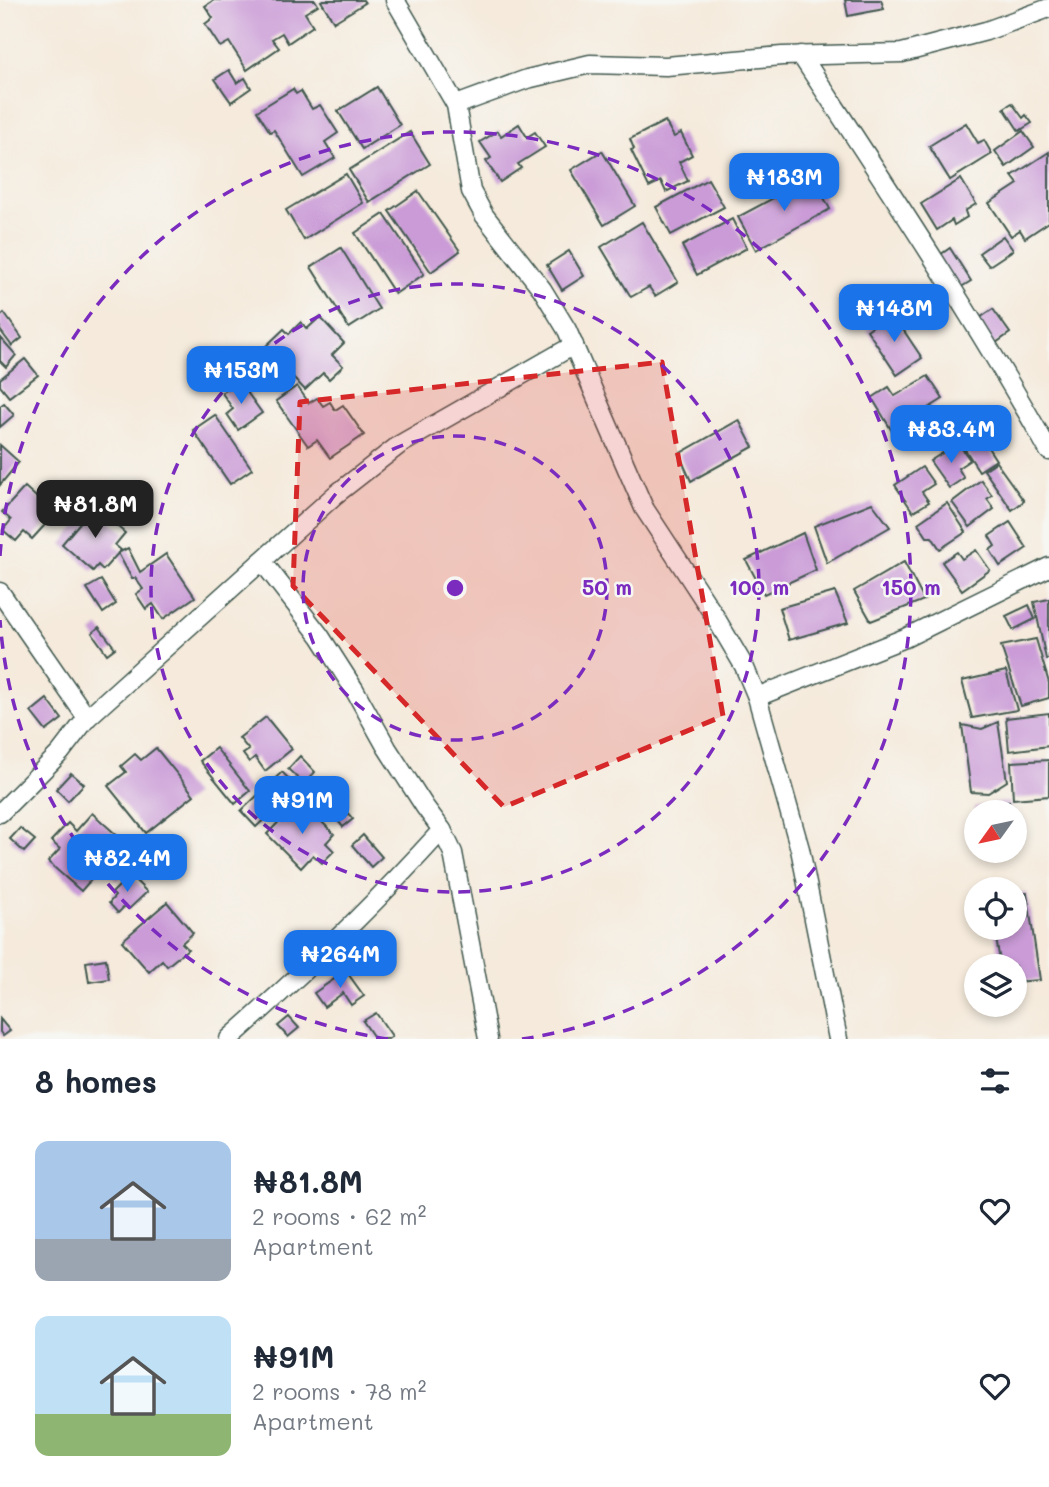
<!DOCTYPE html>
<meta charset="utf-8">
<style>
:root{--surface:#fff;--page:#f6f6f7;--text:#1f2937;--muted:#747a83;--accent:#1a73e8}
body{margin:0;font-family:Mali,sans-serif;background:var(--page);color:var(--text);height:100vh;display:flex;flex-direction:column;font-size:26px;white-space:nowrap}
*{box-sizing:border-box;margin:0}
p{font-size:23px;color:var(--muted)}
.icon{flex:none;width:38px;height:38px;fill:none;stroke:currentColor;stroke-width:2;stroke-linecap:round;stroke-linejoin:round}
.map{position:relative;height:1039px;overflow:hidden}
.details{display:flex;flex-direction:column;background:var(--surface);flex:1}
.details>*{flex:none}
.needle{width:46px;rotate:237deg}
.controls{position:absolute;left:964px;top:800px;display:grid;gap:14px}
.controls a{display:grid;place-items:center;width:63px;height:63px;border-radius:50%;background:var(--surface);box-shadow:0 4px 10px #0003;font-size:35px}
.price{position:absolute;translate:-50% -60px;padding:0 16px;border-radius:14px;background:var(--accent);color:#fff;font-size:23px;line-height:46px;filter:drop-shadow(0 2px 4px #0008)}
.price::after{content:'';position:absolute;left:50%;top:42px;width:21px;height:16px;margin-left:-10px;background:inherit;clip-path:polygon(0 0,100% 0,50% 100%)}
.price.selected{background:#222;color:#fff}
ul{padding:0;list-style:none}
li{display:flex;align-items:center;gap:21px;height:175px;padding:0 35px}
li span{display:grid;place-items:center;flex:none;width:196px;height:140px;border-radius:14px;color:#555}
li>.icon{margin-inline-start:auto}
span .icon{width:84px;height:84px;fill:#fffc;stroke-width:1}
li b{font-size:30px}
h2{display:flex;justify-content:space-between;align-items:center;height:84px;padding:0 35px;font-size:30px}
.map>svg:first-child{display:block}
.building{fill:#ca9bd7}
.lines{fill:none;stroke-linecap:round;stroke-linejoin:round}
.minor-casing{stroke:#3f574d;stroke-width:21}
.minor{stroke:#fff;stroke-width:18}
.marked{fill:#d62828;fill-opacity:0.2;stroke:#d62828;stroke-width:5;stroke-dasharray:14 9;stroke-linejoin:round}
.ring{fill:none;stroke:#7b2cbf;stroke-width:3.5;stroke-dasharray:12 9}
.centre{fill:#7b2cbf;stroke:#f6f6f2;stroke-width:3.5}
.ring-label{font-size:21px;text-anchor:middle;font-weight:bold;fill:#7b2cbf;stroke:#f6f6f2;stroke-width:5;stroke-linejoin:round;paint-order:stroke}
</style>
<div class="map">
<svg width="1049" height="1039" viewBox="0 0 1049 1039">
<rect width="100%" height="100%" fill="#f6f6f2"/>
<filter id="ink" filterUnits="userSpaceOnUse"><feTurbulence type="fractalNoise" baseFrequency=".0143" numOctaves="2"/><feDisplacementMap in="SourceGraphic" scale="14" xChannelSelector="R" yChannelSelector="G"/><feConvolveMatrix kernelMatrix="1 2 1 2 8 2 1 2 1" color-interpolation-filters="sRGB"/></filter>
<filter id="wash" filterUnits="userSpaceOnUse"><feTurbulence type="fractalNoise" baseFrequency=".00686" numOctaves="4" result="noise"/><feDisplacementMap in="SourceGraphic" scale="28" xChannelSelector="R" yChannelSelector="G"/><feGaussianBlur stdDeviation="1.57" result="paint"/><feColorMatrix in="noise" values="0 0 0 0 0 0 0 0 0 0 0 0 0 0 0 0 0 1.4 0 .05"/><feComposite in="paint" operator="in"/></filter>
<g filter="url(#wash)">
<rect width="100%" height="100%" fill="#f5eadb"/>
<g id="blocks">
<g class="building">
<polygon points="214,0 315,0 318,5 305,13 313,26 288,43 282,33 272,39 279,48 247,70 229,42 220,47 205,24 213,18 205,6"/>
<polygon points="323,0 363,0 365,3 334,22 321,1"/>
<polygon points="845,0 881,0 884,9 848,16"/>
<polygon points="229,70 237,83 245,78 251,88 231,102 215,79"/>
<polygon points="377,87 400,125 362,149 338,111"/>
<polygon points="293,89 296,94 301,91 312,109 320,105 338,133 325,142 335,158 303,177 274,130 270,132 257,111"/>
<polygon points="1012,103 1023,118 1026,115 1032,123 1019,131 1004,108"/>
<polygon points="665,121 674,137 681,133 692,155 679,162 688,181 666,192 661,181 649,187 631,150 634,149 630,139"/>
<polygon points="966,123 978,143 984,140 992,154 950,180 929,146"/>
<polygon points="519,124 527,137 535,132 545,147 518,164 521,168 500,182 486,161 491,158 480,142 498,131 501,136"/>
<polygon points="1023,131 1034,147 1006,167 995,151"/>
<polygon points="410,132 430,164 369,202 349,170"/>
<polygon points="602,151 635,206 604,225 571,170"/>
<polygon points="1049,152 1049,222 1025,238 1020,230 1011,236 989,203 1018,184 1012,176"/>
<polygon points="346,174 363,203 304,240 286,210"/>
<polygon points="813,177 830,209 756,250 738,217"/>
<polygon points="708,179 724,207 671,235 656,207"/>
<polygon points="961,179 976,204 965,211 967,217 954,225 952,220 937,230 921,204"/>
<polygon points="418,191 460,251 431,272 389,211"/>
<polygon points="384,214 424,274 395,294 355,233"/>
<polygon points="732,219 747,248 697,275 682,246"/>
<polygon points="642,222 678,282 655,296 649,287 631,297 601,247"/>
<polygon points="1003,236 1013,250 989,266 979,253"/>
<polygon points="341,248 379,309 349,328 311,267"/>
<polygon points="950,248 971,281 958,289 937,257"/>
<polygon points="569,251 584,276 562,290 547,265"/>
<polygon points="993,309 1010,333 993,345 977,320"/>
<polygon points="4,313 22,338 12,346 0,330 0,317"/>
<polygon points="892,313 922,358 897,375 867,330"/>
<polygon points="320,317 344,343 332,355 343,366 329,379 323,373 305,390 265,347 284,329 289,334 301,322 307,329"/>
<polygon points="0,337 16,355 6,367 0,361"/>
<polygon points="25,359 38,375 9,397 0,386 0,379"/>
<polygon points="928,376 943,399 892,431 872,398 889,387 895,396"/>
<polygon points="239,381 262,413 238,430 227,414 233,409 222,393"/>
<polygon points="297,386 309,403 317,398 323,406 330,402 335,410 343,405 364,435 330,458 317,440 308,446 276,401"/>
<polygon points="4,403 14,415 0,427 0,406"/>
<polygon points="215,415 252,469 230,484 193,430"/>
<polygon points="739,420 753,447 691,481 679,454"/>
<polygon points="976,429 996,460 979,471 959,440"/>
<polygon points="958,443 970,460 958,468 964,478 949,488 930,461"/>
<polygon points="0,445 19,462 0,485"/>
<polygon points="996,462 1024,501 1012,510 984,470"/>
<polygon points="922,467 934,484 922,492 929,502 913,512 895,485"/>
<polygon points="981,480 992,495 987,499 994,509 970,527 952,502"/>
<polygon points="25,487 55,514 32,539 24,532 16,541 3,530 11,520 2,512"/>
<polygon points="872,503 890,527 827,563 814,526"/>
<polygon points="947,503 966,532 940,549 932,537 927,537 918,523"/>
<polygon points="94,506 125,533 115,545 121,550 103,570 98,565 93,571 62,544"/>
<polygon points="1010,522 1027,548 1000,566 990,550 995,546 989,536"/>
<polygon points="803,533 816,570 764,594 746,560"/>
<polygon points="128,548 140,572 166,554 195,597 163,619 153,604 146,609 136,594 143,589 135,578 132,579 118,553"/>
<polygon points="976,550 990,570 962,590 942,562 957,552 962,559"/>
<polygon points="904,562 924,600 871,621 854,591"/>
<polygon points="101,580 116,604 103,613 87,588"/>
<polygon points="835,592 848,623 789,640 779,608"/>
<polygon points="1049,599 1049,659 1046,659 1034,602"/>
<polygon points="1029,605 1035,619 1013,630 1006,616"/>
<polygon points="99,627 115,648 107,654 92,633"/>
<polygon points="1036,639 1049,683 1049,698 1021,706 1001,646"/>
<polygon points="1006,671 1017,710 972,718 962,681"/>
<polygon points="47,699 62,719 46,731 31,712"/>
<polygon points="1049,713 1049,746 1009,751 1006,718"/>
<polygon points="266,717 292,749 265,771 255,757 249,762 243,754 249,750 239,738"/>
<polygon points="998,722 1007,781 988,793 971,792 962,725 982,729"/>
<polygon points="156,748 194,795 146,833 108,786 126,772 121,766 135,754 141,760"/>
<polygon points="216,748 250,791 235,804 200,761"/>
<polygon points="300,756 315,772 304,784 288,769"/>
<polygon points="1049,760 1049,796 1013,799 1011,762"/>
<polygon points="282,772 298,788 256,827 241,811"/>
<polygon points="71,773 84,784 68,801 56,789"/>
<polygon points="332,795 353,819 343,827 323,803"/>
<polygon points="300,800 334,834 326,843 334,851 322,863 313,855 301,868 267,834"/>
<polygon points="1009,801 1011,812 975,812 974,807"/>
<polygon points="92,813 140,856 117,881 102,867 81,891 48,862 60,849 51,841 68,823 76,831"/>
<polygon points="20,828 35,840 24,852 10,839"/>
<polygon points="363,835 382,857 371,867 352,845"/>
<polygon points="130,875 147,892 129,909 125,906 118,913 109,903 115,896 112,893"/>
<polygon points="1027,893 1040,980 1015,982 1015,966 1001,966 994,928 1015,928 1015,894"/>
<polygon points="167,902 193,933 182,943 188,949 167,966 162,960 149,972 122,941"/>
<polygon points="106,959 109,979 89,982 86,962"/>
<polygon points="346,971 364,996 351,1005 343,993 324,1007 314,993"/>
<polygon points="376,1013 392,1036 388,1039 375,1039 363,1021"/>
<polygon points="289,1017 299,1028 288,1037 278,1026"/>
<polygon points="0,1019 10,1031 3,1036 0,1032"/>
</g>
</g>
</g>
<g filter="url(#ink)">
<use href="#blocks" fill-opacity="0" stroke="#3f574d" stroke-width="2"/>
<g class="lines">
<g class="minor-casing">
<g id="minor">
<polyline points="395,0 456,105 471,191 484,215 542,289 567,330 644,508 714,615 744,666 757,697 905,638 1049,567"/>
<path d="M801,55C886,185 973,315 1049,451"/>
<polyline points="456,105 527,79 590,64 666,66 782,56 902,53 986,31 1049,8"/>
<polyline points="0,592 87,718"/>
<polyline points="757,697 800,849 838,1039"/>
<polyline points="0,813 60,753 87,718 335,495 399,445 574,345"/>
<polyline points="442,830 453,853 488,1039"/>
<path d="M229,1039C304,973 375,904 442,830L425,807L387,748L354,689L320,636L262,561"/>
</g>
</g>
<use href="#minor" class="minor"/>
</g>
</g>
<path class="marked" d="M662,362L723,716L504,807L293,586L300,402Z"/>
<g class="ring">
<circle cx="455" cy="588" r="152"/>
<circle cx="455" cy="588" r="304"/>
<path d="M388 1039A456 456 0 0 1 0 620M0 556A456 456 0 1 1 522 1039"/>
</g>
<circle cx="455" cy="588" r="10" class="centre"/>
<g class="ring-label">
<text x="607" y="595">50 m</text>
<text x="759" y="595">100 m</text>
<text x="911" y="595">150 m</text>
</g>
</svg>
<div class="controls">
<a><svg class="needle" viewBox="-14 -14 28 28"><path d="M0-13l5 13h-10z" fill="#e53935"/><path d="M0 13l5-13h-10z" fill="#747a83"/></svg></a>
<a><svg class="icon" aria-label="locate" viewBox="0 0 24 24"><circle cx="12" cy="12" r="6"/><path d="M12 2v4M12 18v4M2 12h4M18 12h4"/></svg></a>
<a><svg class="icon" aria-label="layers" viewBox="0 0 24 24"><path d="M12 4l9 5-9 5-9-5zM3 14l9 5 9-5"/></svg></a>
</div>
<b class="price" style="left:784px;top:213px">₦183M</b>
<b class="price" style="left:894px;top:344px">₦148M</b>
<b class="price" style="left:241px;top:406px">₦153M</b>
<b class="price" style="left:951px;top:465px">₦83.4M</b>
<b class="price selected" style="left:95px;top:540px">₦81.8M</b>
<b class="price" style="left:302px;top:836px">₦91M</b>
<b class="price" style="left:127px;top:894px">₦82.4M</b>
<b class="price" style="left:340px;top:990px">₦264M</b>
</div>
<section class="details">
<h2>8 homes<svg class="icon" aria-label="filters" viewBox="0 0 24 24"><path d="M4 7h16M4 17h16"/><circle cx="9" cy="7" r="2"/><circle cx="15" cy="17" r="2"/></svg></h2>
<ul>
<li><span style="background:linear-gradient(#a9c7e8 70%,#9aa5b1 0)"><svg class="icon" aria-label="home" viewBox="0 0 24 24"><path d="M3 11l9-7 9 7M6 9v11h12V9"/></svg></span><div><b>₦81.8M</b><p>2 rooms · 62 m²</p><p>Apartment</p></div><svg class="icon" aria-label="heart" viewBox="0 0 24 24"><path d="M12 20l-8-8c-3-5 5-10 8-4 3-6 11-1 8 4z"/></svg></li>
<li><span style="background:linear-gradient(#bfe0f5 70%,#8fb573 0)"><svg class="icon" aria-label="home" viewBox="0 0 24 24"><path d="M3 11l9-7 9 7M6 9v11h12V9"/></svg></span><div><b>₦91M</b><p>2 rooms · 78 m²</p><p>Apartment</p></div><svg class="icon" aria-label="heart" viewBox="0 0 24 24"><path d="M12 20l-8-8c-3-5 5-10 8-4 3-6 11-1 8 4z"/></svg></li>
</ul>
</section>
